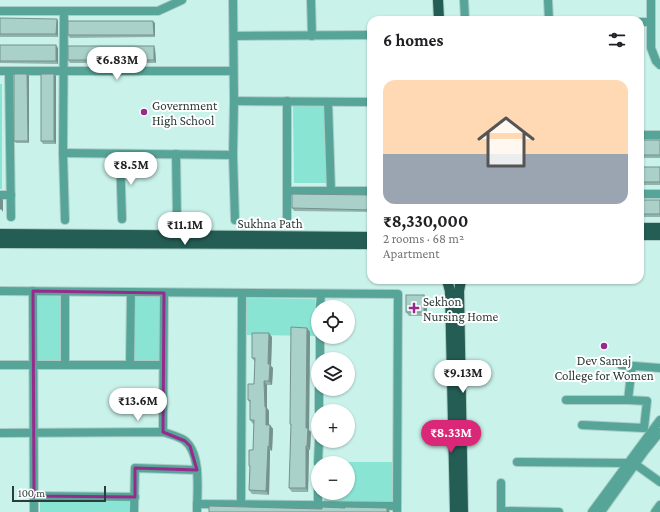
<!DOCTYPE html>
<meta charset="utf-8">
<style>
:root{--surface:#fff;--page:#f6f6f6;--text:#202124;--muted:#757577;--line:#e0e0e0;--accent:#db2777}
body{margin:0;font-family:"Crimson Pro",serif;background:var(--page);color:var(--text);height:100vh;display:flex;flex-direction:column;font-size:15px;white-space:nowrap}
*{box-sizing:border-box;margin:0}
p{font-size:13px;color:var(--muted)}
.icon{flex:none;width:22px;height:22px;fill:none;stroke:currentColor;stroke-width:2;stroke-linecap:round;stroke-linejoin:round}
.map{position:relative;flex:1;overflow:hidden}
.sheet{position:absolute;left:367px;top:16px;width:277px;height:268px;display:flex;flex-direction:column;background:var(--surface);border-radius:12px;box-shadow:0 1px 3px #0004}
.sheet>*{flex:none}
.controls{position:absolute;left:311px;top:300px;display:grid;gap:8px}
.controls a{display:grid;place-items:center;width:44px;height:44px;border-radius:50%;background:var(--surface);box-shadow:0 1px 3px #0004;font-size:20px}
.scale{position:absolute;left:12px;bottom:10px;width:94px;box-sizing:border-box;padding-left:4px;border:2px solid #2c3c39;border-top:0;font-size:11px;line-height:14px;white-space:nowrap;color:#2c3c39;-webkit-text-stroke:3px #fff;paint-order:stroke}
.price{position:absolute;translate:-50% -34px;padding:0 9px;border-radius:14px;background:#fff;color:#222;font-size:13px;line-height:26px;filter:drop-shadow(0 1px 2px #0008)}
.price::after{content:'';position:absolute;left:50%;top:24px;width:12px;height:9px;margin-left:-6px;background:inherit;clip-path:polygon(0 0,100% 0,50% 100%)}
.price.active{background:var(--accent);color:#fff}
ul{padding:0;list-style:none}
li{display:grid;align-content:center;gap:8px;height:212px;padding:0 16px}
li+li{border-top:1px solid var(--line)}
li span{display:grid;place-items:center;height:124px;border-radius:12px;color:#555}
li>.icon{margin-inline-start:auto}
span .icon{width:72px;height:72px;fill:#fffc;stroke-width:1}
li b{font-size:17px}
h2{display:flex;justify-content:space-between;align-items:center;height:48px;padding:0 16px;font-size:17px}
.map>svg:first-child{display:block}
.green{fill:#89e4d4}
.lines{fill:none;stroke-linecap:round;stroke-linejoin:round}
.minor-casing{stroke:#aacec7;stroke-width:10}
.major-casing{stroke:#aacec7;stroke-width:12}
.minor{stroke:#57a599;stroke-width:8}
.major{stroke:#245d54;stroke-width:10}
.wall{fill:#91b4ad}
.shaded-wall{fill:#76928d}
.building{fill:#a9d1c9;stroke:#76928d}
.marked{fill:none;stroke:#972b8d;stroke-width:3;stroke-linejoin:round}
.poi-dot{fill:#972b8d;stroke:#fff;stroke-width:1.5}
.labels{text-anchor:middle;dominant-baseline:central;stroke-width:4;stroke-linejoin:round;paint-order:stroke}
.poi-label{font-size:13px;fill:#2c3c39;stroke:#fff;text-anchor:start}
.street-label{font-size:13px;fill:#2c3c39;stroke:#fff}
</style>
<div class="map">
<svg width="660" height="512" viewBox="0 0 660 512">
<rect width="100%" height="100%" fill="#c9f2ea"/>
<g class="green">
<rect x="0" y="84" width="2" height="105"/>
<polygon points="293,105 325,105 326,183 294,183"/>
<rect x="35" y="295" width="25" height="65"/>
<polygon points="134,295 159,295 160,360 135,360"/>
<polygon points="247,298 315,299 315,336 247,335"/>
<polygon points="324,462 392,462 392,502 324,502 324,493 348,493 348,463 324,463"/>
<polygon points="40,501 129,502 129,512 40,512"/>
</g>
<g class="lines">
<g class="minor-casing">
<g id="minor">
<polyline points="233,0 234,101 233,155 235,220"/>
<polyline points="311,0 312,36"/>
<polyline points="464,0 465,20"/>
<polyline points="548,0 549,20"/>
<polyline points="651,0 651,48 656,61 660,65"/>
<polyline points="0,11 158,11 182,0"/>
<polyline points="64,11 63,153 65,220"/>
<polyline points="640,22 651,22"/>
<polyline points="234,36 371,35"/>
<polyline points="0,71 233,71"/>
<polyline points="9,71 11,217"/>
<polyline points="234,101 371,102"/>
<polyline points="287,101 287,221"/>
<polyline points="328,102 331,191"/>
<polyline points="640,135 660,135"/>
<polyline points="63,153 233,155"/>
<polyline points="120,154 122,219"/>
<polyline points="176,154 177,220"/>
<polyline points="287,191 371,191"/>
<polyline points="640,194 660,194"/>
<polyline points="0,195 11,195"/>
<polyline points="0,291 398,294 397,512"/>
<polyline points="33,291 34,512"/>
<polyline points="65,292 65,365"/>
<polyline points="320,307 321,294"/>
<polyline points="320,359 320,337"/>
<polyline points="0,365 163,365"/>
<polyline points="130,365 131,292"/>
<polyline points="621,365 660,368"/>
<polyline points="566,400 628,400 632,366"/>
<polyline points="319,411 319,389"/>
<polyline points="582,425 644,428 647,401 628,400"/>
<polyline points="163,432 164,293"/>
<path d="M0,433L163,432C170,434 177,436 184,440C202,453 197,492 197,512"/>
<polyline points="517,462 628,463 635,464 660,482"/>
<polyline points="318,463 319,441"/>
<polyline points="34,496 135,497"/>
<polyline points="197,504 397,506"/>
<polyline points="241,505 242,293"/>
<polyline points="318,505 318,486"/>
<polyline points="501,511 559,512"/>
<polyline points="134,512 135,468 197,470"/>
<polyline points="501,512 501,483"/>
<polyline points="592,512 660,420"/>
<polyline points="601,512 644,452 660,432"/>
<polyline points="655,512 660,505"/>
</g>
</g>
<g class="major-casing">
<g id="major">
<polyline points="438,0 439,20"/>
<polyline points="640,228 660,228"/>
<polyline points="0,234 371,237"/>
<polyline points="640,235 660,235"/>
<polyline points="0,243 371,244"/>
<polyline points="447,280 450,291 455,512"/>
<polyline points="461,280 459,291 463,512"/>
</g>
</g>
<use href="#minor" class="minor"/>
<use href="#major" class="major"/>
</g>
<g class="wall">
<polygon points="0,18 58,21 58,37 0,37"/>
<polygon points="155,23 155,37 70,38 68,35"/>
<polygon points="0,45 58,48 58,64 0,63"/>
<polygon points="155,49 156,63 70,63 68,60"/>
<polygon points="27,74 29,76 29,143 16,143 14,141"/>
<polygon points="54,74 56,76 56,144 43,144 41,141"/>
<rect x="640" y="140" width="20" height="18"/>
<rect x="640" y="167" width="20" height="18"/>
<polygon points="371,195 371,212 294,211 292,208"/>
<rect x="640" y="200" width="20" height="17"/>
<polygon points="427,299 427,316 409,316 406,312"/>
<polygon points="307,328 310,332 309,430 311,432 310,450 309,450 308,492 292,492 289,488 291,426 290,424"/>
<polygon points="272,337 271,366 273,368 272,385 267,385 267,408 269,411 269,425 270,425 273,429 272,451 270,450 269,495 252,494 249,490 250,467 249,466 253,450 254,424 253,424 250,420 250,403 248,400 254,384 255,362 252,358"/>
</g>
<g class="shaded-wall">
<polygon points="57,19 58,21 58,37 56,34"/>
<polygon points="153,21 155,23 155,37 154,35"/>
<polygon points="56,45 58,48 58,64 56,61"/>
<polygon points="154,46 155,49 156,63 154,60"/>
<polygon points="27,74 29,76 29,143 28,141"/>
<polygon points="54,74 56,76 56,144 54,141"/>
<polygon points="1,198 3,200 3,212 1,209"/>
<polygon points="424,295 427,299 427,316 424,312"/>
<polygon points="307,328 310,332 309,430 311,432 310,450 307,446 306,428"/>
<polygon points="269,333 272,337 271,366 273,368 272,385 269,381 268,364"/>
<polygon points="264,381 267,385 267,408 269,411 269,429 266,425 265,407"/>
<polygon points="270,425 273,429 272,451 269,447"/>
<polygon points="268,446 270,450 269,495 266,491"/>
<polygon points="306,446 309,450 308,492 306,488"/>
<polygon points="387,508 390,512 387,512"/>
</g>
<g class="building">
<polygon points="0,18 57,19 56,34 0,34"/>
<polygon points="68,21 153,21 154,35 68,35"/>
<rect x="0" y="45" width="56" height="16"/>
<rect x="68" y="46" width="86" height="14"/>
<polygon points="14,74 27,74 28,141 14,141"/>
<rect x="41" y="74" width="13" height="67"/>
<rect x="640" y="140" width="20" height="15"/>
<rect x="640" y="167" width="20" height="15"/>
<polygon points="292,194 371,195 371,210 292,208"/>
<rect x="0" y="198" width="1" height="11"/>
<rect x="640" y="200" width="20" height="14"/>
<rect x="406" y="295" width="18" height="17"/>
<polygon points="291,327 307,328 306,428 308,428 307,446 306,446 306,488 289,488 291,424 290,424"/>
<polygon points="252,333 269,333 268,364 270,364 269,381 264,381 265,407 266,407 266,425 270,425 269,447 268,446 266,491 249,490 250,466 249,466 249,450 253,450 254,420 250,420 250,400 248,400 248,384 254,384 255,358 252,358"/>
<polygon points="209,506 322,509 322,507 345,508 345,507 387,508 387,512 209,512"/>
</g>
<path class="marked" d="M33,291L164,293L163,432L185,441L190,446L197,470L135,468V497L34,496Z"/>
<g class="poi-dot">
<circle cx="144" cy="112" r="4"/>
<path d="M412 302h4v4h4v4h-4v4h-4v-4h-4v-4h4z"/>
<circle cx="604" cy="346" r="4"/>
</g>
<g class="labels">
<g class="poi-label">
<text x="152" y="105">Government<tspan x="152" dy="15">High School</tspan></text>
<text x="423" y="301">Sekhon<tspan x="423" dy="15">Nursing Home</tspan></text>
<text x="604" y="360" text-anchor="middle">Dev Samaj<tspan x="604" dy="15">College for Women</tspan></text>
</g>
<g class="street-label">
<text x="270" y="223">Sukhna Path</text>
</g>
</g>
</svg>
<div class="controls">
<a><svg class="icon" aria-label="locate" viewBox="0 0 24 24"><circle cx="12" cy="12" r="6"/><path d="M12 2v4M12 18v4M2 12h4M18 12h4"/></svg></a>
<a><svg class="icon" aria-label="layers" viewBox="0 0 24 24"><path d="M12 4l9 5-9 5-9-5zM3 14l9 5 9-5"/></svg></a>
<a>+</a>
<a>−</a>
</div>
<div class="scale">100 m</div>
<b class="price" style="left:117px;top:81px">₹6.83M</b>
<b class="price" style="left:131px;top:186px">₹8.5M</b>
<b class="price" style="left:185px;top:246px">₹11.1M</b>
<b class="price" style="left:463px;top:394px">₹9.13M</b>
<b class="price" style="left:138px;top:422px">₹13.6M</b>
<b class="price active" style="left:451px;top:454px">₹8.33M</b>
<section class="sheet">
<h2>6 homes<svg class="icon" aria-label="filters" viewBox="0 0 24 24"><path d="M4 7h16M4 17h16"/><circle cx="9" cy="7" r="2"/><circle cx="15" cy="17" r="2"/></svg></h2>
<ul>
<li><span style="background:linear-gradient(#ffd9b3 60%,#9aa5b1 0)"><svg class="icon" aria-label="home" viewBox="0 0 24 24"><path d="M3 11l9-7 9 7M6 9v11h12V9"/></svg></span><div><b>₹8,330,000</b><p>2 rooms · 68 m²</p><p>Apartment</p></div></li>
</ul>
</section>
</div>
